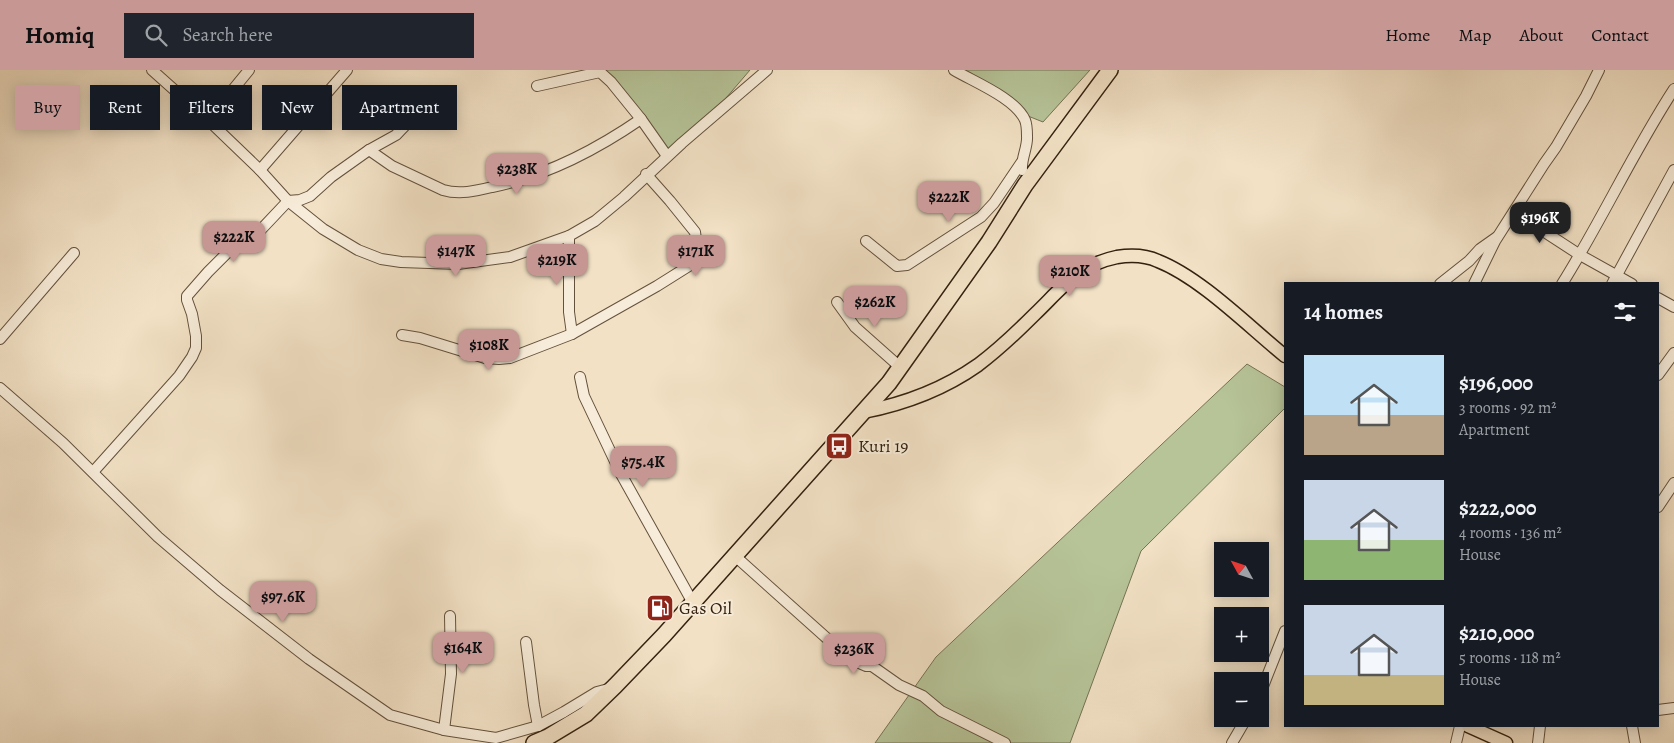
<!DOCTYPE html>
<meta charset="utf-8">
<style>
:root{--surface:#171b24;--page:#20242c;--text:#f1f3f6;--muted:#9ea1a6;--accent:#c59692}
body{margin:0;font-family:Alegreya,serif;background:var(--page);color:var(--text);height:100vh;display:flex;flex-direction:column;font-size:19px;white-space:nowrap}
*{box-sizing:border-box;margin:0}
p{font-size:16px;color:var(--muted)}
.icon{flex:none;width:28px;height:28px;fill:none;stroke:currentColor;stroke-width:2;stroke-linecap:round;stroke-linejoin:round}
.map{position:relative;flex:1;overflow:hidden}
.drawer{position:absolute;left:1284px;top:212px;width:375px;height:445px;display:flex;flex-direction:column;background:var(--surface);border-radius:0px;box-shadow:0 2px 12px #0003}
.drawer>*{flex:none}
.guide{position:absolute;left:15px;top:15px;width:475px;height:45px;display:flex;gap:10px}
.needle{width:32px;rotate:310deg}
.buttons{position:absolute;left:1214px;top:472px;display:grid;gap:10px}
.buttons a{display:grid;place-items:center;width:55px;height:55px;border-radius:0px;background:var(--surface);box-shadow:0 2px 12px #0003;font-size:25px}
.price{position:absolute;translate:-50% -42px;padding:0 11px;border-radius:10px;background:var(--accent);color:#111;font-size:16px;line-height:32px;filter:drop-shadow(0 1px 2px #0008)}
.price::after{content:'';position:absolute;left:50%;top:30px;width:15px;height:11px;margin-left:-8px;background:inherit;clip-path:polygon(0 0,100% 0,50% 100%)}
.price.current{background:#222;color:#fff}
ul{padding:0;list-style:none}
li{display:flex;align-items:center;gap:15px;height:125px;padding:0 20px}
li span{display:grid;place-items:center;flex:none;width:140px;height:100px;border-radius:0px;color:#555}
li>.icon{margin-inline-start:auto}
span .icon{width:60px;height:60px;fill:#fffc;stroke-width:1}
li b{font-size:21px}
h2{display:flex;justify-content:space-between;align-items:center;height:60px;padding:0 20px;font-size:21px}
.tag{padding:0 18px;border-radius:0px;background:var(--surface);box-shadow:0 2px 12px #0003;font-size:18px;line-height:45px}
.tag.current{background:var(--accent);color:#111}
header{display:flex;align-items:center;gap:30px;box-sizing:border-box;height:70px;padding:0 25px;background:var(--accent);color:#111}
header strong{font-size:24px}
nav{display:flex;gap:28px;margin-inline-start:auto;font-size:18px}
.search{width:350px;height:45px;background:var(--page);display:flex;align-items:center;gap:12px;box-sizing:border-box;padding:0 18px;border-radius:0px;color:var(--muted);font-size:19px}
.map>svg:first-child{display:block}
.green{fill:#b6c498;stroke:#757254}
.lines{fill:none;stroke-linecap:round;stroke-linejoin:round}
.minor-casing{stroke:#64513c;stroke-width:12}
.major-casing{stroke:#34210f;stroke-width:15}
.highway-casing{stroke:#34210f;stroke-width:18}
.minor{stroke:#f7ecd9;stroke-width:10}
.major{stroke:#f2e1c5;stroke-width:12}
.highway{stroke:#f2e1c5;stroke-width:15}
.labels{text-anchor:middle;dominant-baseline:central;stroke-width:4;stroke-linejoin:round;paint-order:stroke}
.poi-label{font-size:18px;fill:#34210f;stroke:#f7ecd9;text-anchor:start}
</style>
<header>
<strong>Homiq</strong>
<div class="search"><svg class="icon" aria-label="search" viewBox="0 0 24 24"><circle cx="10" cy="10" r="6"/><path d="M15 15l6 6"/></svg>Search here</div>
<nav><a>Home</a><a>Map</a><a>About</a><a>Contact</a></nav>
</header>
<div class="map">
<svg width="1674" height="673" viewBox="0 0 1674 673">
<rect width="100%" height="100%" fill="#f2e1c5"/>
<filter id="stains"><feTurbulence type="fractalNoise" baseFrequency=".004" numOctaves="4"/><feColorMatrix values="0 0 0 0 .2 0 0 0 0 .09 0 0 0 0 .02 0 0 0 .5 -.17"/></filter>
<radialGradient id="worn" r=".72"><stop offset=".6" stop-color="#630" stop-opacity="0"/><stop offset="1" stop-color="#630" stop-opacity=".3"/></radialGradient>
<g class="green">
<polygon points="602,0 750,0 708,49 670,77 669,80 667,81"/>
<polygon points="958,0 1090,0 1043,52 1028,46 1019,34 998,20"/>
<polygon points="1247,294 1285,317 1285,338 1141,481 1070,673 875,673 936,587"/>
</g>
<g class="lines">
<g class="minor-casing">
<g id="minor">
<polyline points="152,0 208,50 260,100 288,131 323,159 358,180 381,189 401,192 458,194 510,187 569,166 595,151 624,127 682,73 767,0"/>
<path d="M954,0C974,12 1015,28 1025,50C1027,55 1027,61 1027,66C1028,77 1021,88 1022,100"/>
<polyline points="537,16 600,2 611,12 641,49"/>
<polyline points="208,50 249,0"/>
<path d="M369,80L392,96L443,120C459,125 476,121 492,117C546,106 596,80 641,49L667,86"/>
<polyline points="260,100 347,0"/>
<polyline points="1514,142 1580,185 1632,214"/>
<polyline points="569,166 569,242 572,264"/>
<polyline points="866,171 897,196 907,195 981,147 994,133 1021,93"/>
<polyline points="1440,214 1469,191 1480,179 1497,167"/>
<polyline points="1474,214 1495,171 1544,94 1556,77 1586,26 1599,0"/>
<path d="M1562,214C1602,150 1633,82 1674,19"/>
<polyline points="1612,214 1674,100"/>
<polyline points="1658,228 1674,237"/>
<polyline points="837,232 855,257 900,297"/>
<polyline points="402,265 420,268 485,288 499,289 510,288 572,264 657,216 692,194 696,191 698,184 695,162 670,131 646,104"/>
<polyline points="0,269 74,183"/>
<polyline points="1658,305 1674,283"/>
<polyline points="580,307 584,326 621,404 693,533"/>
<polyline points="0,318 63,373 158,467 220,520 309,589 390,645 444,660 496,668 538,656 564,642 597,622 612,618"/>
<polyline points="93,402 179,306 192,287 196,278 196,266 192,244 187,230 187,226 208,202 229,181 255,166 288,131 300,130 310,126 331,107 369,80 396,65 418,42 431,21"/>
<polyline points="1658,437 1674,413"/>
<polyline points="735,486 850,589 866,596 872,596 899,615 923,626 941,641 1005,673"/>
<polyline points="526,572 534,635 538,656"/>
<polyline points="1260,624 1285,561"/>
<polyline points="1658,640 1674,638"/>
<polyline points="1632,656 1635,673"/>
<polyline points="444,660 451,604 450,546"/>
<polyline points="1232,673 1246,649"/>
<polyline points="1456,673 1460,656"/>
<polyline points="1538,673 1540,656"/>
</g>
</g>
<g class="major-casing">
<g id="major">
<path d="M863,342C904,334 944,319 978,295C998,280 1017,262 1035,244C1062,218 1078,195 1117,187C1130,185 1145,185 1158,191C1201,208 1248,256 1285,286"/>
<polyline points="1468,656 1506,673"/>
</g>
</g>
<g class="highway-casing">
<polyline id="highway" points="534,673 548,667 586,644 615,616 664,565 889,313 989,172 1025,115 1110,0"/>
</g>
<use href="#minor" class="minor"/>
<use href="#major" class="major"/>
<use href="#highway" class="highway"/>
</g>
<defs>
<g id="bus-square" transform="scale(1.4375)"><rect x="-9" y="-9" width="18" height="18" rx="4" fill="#8f2418" stroke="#f7ecd9"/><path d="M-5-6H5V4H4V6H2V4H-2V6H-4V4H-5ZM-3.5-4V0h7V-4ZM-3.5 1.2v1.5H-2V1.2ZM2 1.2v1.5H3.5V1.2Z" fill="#fff"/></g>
<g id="fuel-square" transform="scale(1.4375)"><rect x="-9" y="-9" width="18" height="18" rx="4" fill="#8f2418" stroke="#f7ecd9"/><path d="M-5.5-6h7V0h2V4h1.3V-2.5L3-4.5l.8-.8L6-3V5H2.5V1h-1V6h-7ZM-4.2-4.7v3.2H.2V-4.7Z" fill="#fff"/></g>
</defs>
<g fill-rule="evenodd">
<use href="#bus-square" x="839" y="376"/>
<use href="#fuel-square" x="660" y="538"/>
</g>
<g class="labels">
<g class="poi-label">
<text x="858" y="376">Kuri 19</text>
<text x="679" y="538">Gas Oil</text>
</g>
</g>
<rect width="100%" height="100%" filter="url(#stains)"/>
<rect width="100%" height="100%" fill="url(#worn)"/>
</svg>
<div class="buttons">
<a><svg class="needle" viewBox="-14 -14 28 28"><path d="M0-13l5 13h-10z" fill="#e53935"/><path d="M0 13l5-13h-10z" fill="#9ea1a6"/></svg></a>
<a>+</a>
<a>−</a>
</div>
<b class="price" style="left:517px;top:125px">$238K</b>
<b class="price" style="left:949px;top:153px">$222K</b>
<b class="price current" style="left:1540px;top:174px">$196K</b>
<b class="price" style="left:234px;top:193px">$222K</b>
<b class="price" style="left:456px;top:207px">$147K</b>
<b class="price" style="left:696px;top:207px">$171K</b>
<b class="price" style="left:557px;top:216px">$219K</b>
<b class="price" style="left:1070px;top:227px">$210K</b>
<b class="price" style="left:875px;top:258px">$262K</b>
<b class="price" style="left:489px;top:301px">$108K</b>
<b class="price" style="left:643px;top:418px">$75.4K</b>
<b class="price" style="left:283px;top:553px">$97.6K</b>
<b class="price" style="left:463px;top:604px">$164K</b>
<b class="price" style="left:854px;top:605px">$236K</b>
<div class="guide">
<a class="tag current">Buy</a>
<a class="tag">Rent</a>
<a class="tag">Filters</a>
<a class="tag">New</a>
<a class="tag">Apartment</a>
</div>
<section class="drawer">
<h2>14 homes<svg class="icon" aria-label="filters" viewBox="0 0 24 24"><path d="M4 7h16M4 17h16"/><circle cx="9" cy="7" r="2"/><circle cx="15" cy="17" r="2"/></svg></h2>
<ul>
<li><span style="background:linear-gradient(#bfe0f5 60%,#b9a48a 0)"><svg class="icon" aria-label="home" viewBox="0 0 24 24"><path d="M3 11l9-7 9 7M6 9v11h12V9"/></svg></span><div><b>$196,000</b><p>3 rooms · 92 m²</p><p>Apartment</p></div></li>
<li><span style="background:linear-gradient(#c9d6e8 60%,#8fb573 0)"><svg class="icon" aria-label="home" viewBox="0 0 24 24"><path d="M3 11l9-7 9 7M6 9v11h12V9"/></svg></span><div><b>$222,000</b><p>4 rooms · 136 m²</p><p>House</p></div></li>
<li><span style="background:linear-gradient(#c9d6e8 70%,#c2b280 0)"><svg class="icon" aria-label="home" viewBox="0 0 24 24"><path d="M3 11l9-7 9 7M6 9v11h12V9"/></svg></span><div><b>$210,000</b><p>5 rooms · 118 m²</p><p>House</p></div></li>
</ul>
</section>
</div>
